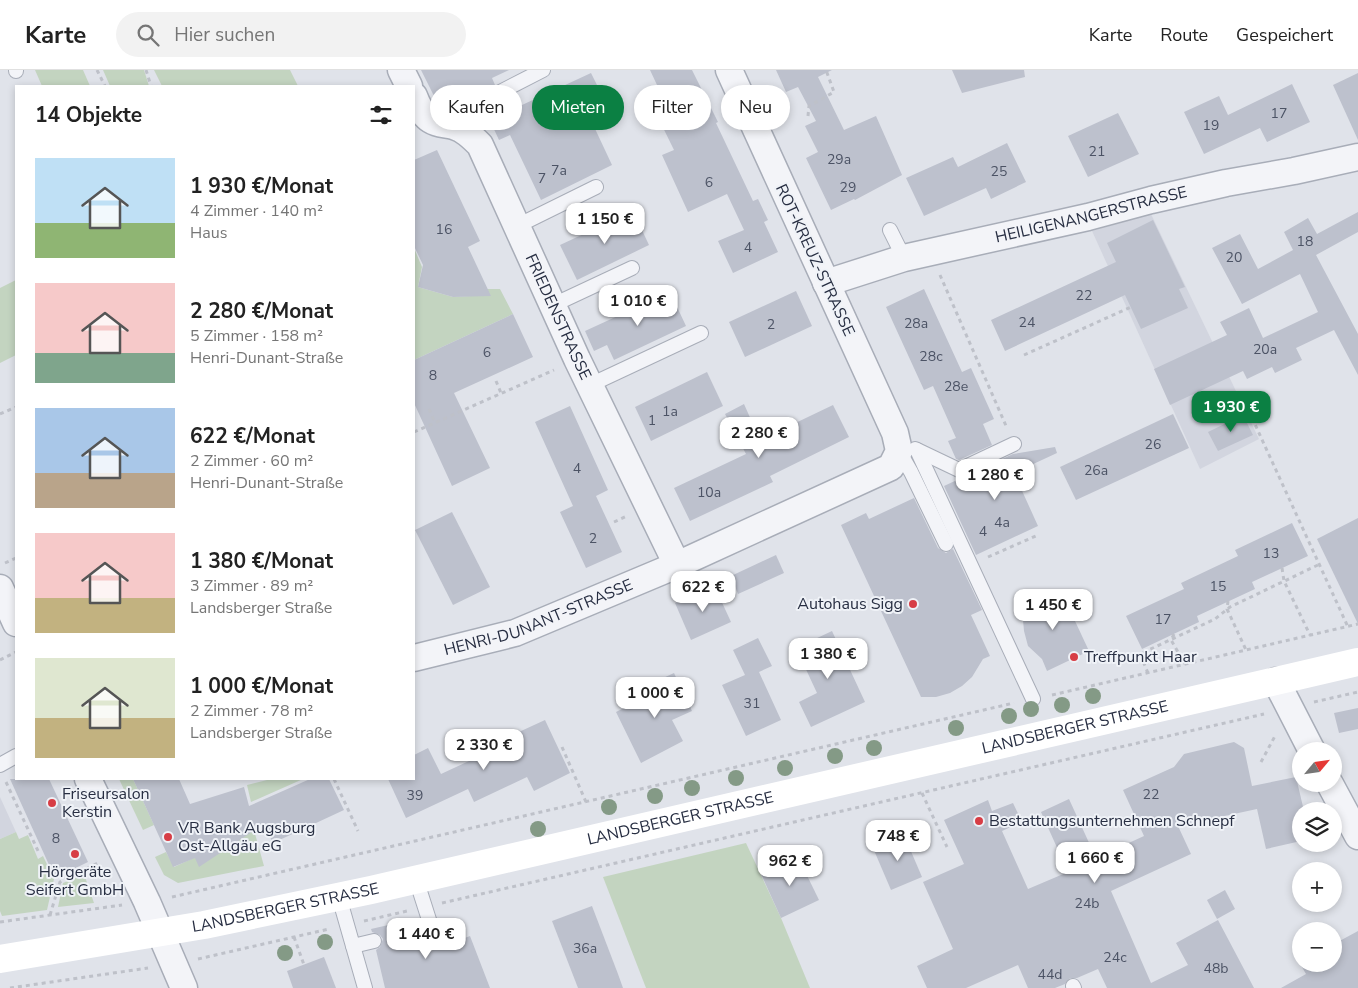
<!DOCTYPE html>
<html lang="de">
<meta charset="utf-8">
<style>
:root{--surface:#fff;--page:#f2f2f2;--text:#222;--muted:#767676;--line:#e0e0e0;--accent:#0b8043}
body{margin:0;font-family:"Nunito Sans",sans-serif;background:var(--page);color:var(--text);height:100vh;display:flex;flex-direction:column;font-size:19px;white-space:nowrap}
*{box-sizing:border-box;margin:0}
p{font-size:16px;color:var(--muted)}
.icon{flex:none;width:28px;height:28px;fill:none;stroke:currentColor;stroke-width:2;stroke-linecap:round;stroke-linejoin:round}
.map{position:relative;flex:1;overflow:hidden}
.panel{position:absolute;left:15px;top:15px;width:400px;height:695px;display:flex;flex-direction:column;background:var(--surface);border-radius:0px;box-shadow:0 2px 8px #0003}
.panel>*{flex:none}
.hud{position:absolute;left:430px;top:15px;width:475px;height:45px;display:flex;gap:10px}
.needle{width:32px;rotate:61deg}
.tools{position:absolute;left:1292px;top:672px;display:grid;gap:10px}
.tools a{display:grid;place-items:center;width:50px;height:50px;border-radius:50%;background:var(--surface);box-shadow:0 2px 8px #0003;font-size:25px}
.price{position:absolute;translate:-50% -42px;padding:0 11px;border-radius:10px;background:#fff;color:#222;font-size:16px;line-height:32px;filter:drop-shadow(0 1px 2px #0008)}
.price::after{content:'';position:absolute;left:50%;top:30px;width:15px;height:11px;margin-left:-8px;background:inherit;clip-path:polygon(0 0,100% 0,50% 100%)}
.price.on{background:var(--accent);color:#fff}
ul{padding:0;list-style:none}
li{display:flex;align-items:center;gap:15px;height:125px;padding:0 20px}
li span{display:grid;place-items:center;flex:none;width:140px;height:100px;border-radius:0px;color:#555}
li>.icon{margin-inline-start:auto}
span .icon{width:60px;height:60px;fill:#fffc;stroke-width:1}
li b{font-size:21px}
h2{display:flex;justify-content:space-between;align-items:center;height:60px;padding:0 20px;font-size:21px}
.chip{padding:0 18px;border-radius:22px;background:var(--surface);box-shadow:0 2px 8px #0003;font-size:18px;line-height:45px}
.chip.on{background:var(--accent);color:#fff}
header{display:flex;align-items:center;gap:30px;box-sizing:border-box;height:70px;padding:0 25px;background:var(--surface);border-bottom:1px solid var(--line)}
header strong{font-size:24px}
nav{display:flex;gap:28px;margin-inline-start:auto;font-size:18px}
.search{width:350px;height:45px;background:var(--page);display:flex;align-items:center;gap:12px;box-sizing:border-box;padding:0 18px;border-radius:28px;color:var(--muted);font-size:19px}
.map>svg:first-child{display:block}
.built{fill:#d2d5df}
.green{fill:#c3d4c0}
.building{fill:#bdc1cd}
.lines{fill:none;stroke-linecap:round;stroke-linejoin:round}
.service-casing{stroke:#a8adb8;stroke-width:16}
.minor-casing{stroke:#a8adb8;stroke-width:29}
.path{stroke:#bec1c9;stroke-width:3;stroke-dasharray:4 4;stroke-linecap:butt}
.service{stroke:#f3f4f8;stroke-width:14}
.minor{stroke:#f3f4f8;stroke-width:26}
.secondary{stroke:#fff;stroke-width:28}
.tree{fill:#849a86}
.poi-dot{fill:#d73d45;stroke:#eff2f7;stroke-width:2}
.labels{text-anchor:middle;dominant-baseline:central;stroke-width:4;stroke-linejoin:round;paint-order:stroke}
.number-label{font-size:14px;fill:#4c5365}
.street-label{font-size:16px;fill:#272e42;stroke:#eff2f7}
.poi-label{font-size:16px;fill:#272e42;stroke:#eff2f7;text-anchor:start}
</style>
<header>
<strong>Karte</strong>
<div class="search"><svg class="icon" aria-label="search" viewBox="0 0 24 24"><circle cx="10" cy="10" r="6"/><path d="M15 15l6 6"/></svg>Hier suchen</div>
<nav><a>Karte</a><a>Route</a><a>Gespeichert</a></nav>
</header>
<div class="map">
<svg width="1358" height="918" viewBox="0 0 1358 918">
<rect width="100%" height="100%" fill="#e0e3ea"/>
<g class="built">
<polygon points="1151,144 1259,369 1200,399 1092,161"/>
<polygon points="0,727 16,762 0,769"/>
</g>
<g class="green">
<polygon points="35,0 83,0 90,16 42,16"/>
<polygon points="103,0 144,0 149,16 110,16"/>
<polygon points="154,0 290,0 298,16 162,16"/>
<polygon points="414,178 422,197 418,217 453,227 471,226 488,219 500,219 513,244 414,290"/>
<polygon points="16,210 16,285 0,293 0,218"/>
<polygon points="119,709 133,709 154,755 143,760"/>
<polygon points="271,709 303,709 251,732 247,715"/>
<polygon points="254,760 264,796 178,813 164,805 155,787 166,782 174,797"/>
<polygon points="16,762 19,769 28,765 38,789 43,786 54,809 47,840 2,846 0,841 0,769"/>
<polygon points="746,773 781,848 810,918 646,918 603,807"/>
<polygon points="84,804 94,833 58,837 63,813"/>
</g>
<g class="building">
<polygon points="421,0 509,0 492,8 495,15 478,24 474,17 448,30 445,23 435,28"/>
<polygon points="650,0 692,0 718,52 716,53 753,131 758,129 768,150 764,152 778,182 733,203 718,171 744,160 727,124 688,142 662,85 674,80 645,21 657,15"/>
<polygon points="776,0 832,0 818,7 844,60 876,46 902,105 855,130 854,129 831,140 806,88 818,82 805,56 816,51 798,17 786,22"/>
<polygon points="952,0 1024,0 1025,7 962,23"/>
<polygon points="591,3 601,23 582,31 612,95 541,130 510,65 499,70 485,40 502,31 507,42"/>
<polygon points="1358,3 1358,70 1333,15"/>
<polygon points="1292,14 1310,52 1267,72 1260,58 1204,84 1184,42 1219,26 1228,45"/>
<polygon points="1118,43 1139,84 1088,107 1068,66"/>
<polygon points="1007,73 1026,112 991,129 986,118 924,146 906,108 953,87 958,97"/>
<polygon points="437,80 480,171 468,177 491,226 453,227 418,217 423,195 414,176 414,90"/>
<polygon points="633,141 649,175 577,210 560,175"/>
<polygon points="1358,142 1358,162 1316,185 1358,264 1358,305 1334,260 1296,278 1302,290 1275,303 1272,297 1247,309 1243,301 1170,335 1154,299 1227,265 1220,252 1249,238 1263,268 1318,242 1300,204 1242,234 1212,178 1240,164 1258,199 1293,180 1284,162 1308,148 1317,164"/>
<polygon points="1153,150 1185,217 1179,219 1188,238 1141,259 1125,225 1005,281 991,250 1116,192 1107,173"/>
<polygon points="924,219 962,302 971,298 994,349 983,354 992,375 959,390 956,389 948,371 956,368 933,316 924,320 886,237"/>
<polygon points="796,221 812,256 745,287 729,252"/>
<polygon points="670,222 686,256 614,290 607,275 594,281 585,261"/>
<polygon points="513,244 533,287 454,323 490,398 452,416 414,333 414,290"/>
<polygon points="707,302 723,336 651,371 635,337"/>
<polygon points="744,334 760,370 833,335 849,367 770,406 773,412 690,451 674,418 746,384 725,344"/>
<polygon points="570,336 608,420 596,426 622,482 586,498 560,442 573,436 535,352"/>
<polygon points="1173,344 1189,378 1076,430 1060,397"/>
<polygon points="1243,345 1253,365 1218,381 1208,362"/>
<polygon points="1055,377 1057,383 1014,403 1038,456 976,485 944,416 1013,384"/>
<polygon points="914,428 938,478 946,483 953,479 982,540 971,545 990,586 983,589 972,607 962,616 950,623 936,627 921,627 841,455 866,443 869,449"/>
<polygon points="452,442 490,517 453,535 415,460"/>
<polygon points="1358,448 1358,554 1317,469"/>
<polygon points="1292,453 1308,486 1252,512 1255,519 1197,546 1199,552 1142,579 1126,546 1184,519 1181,513 1238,486 1235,480"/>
<polygon points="776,485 784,503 738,524 731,506"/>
<polygon points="714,515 731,552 691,570 675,533"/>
<polygon points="1061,521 1089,581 1047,601 1042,589 1028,576 1024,561 1023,550 1019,540"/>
<polygon points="832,561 865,632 811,657 799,632 817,623 796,578"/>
<polygon points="758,568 772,596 759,602 781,650 746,666 722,615 745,605 733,580"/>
<polygon points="674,603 692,641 672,650 683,671 641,693 616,642 654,623 650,614"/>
<polygon points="1358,638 1358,659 1339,663 1334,643"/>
<polygon points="545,650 570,703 534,721 527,707 474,732 468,719 406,748 388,709 414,709 414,685 428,678 441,704 510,672 508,667"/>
<polygon points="1234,672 1244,678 1252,716 1296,707 1304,741 1301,741 1301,771 1266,779 1257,739 1178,756 1191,784 1111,821 1151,913 1188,895 1176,873 1218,850 1254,918 1107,918 1098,899 1077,908 1070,908 1065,914 1055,918 1028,918 1018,895 966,918 927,918 917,896 953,879 923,812 964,794 944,750 988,730 992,741 1013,733 1022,752 1002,761 1028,819 1068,802 1041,742 1069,729 1096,788 1144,766 1123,720 1174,697 1184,684"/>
<polygon points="10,709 49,709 88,792 55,808"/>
<polygon points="133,709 179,709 190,734 244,717 249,736 310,709 329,709 344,740 273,773 264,754 199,797 195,788 173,797"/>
<polygon points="904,765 922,807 891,820 873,778"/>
<polygon points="798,787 819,830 781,848 761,804"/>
<polygon points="1225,820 1235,839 1217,849 1207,830"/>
<polygon points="592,836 618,904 623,918 578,918 552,851"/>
<polygon points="419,848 420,851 418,859 423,865 428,866 431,881 470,866 490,918 385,918 376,880 380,877 383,869 380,865 372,862 371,859"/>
<polygon points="1358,861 1358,918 1281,918 1306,904 1299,892 1301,891 1301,894 1334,894 1334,874"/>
<polygon points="324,887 336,918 293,918 287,901"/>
</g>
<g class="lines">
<g class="service-casing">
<g id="service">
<polyline points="16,0 16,1"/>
<polyline points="455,56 471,37 543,0"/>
<polyline points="517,156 596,117"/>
<polyline points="890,160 904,188"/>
<polyline points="553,235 632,198"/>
<polyline points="590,315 701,263"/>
<polyline points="915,379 959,400 1014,374"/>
<polyline points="917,380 1033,629"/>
<polyline points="899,381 911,402 946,474"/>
<polyline points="0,695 16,686"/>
<polyline points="416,809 431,856 426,857"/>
<polyline points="339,827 365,918"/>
<polyline points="353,876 374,871"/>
<polyline points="1073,916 1074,918"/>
</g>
</g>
<g class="minor-casing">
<g id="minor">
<polyline points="401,0 409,16"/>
<path id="s1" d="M414,26C417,34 421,42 427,47C434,54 445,54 453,56C464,59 472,67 480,75L577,289L677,495"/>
<path id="s2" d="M826,213L904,188L1088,147L1151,130L1226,113L1294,101L1358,87"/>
<polyline points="0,518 16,553"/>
<path id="s3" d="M414,588L515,563L677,495L891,397L899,381L895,363L729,0"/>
<polyline points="1276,611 1312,681"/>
<polyline points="88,709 147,832 184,918"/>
<polyline points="1330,714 1358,766"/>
</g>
</g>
<g class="path">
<polyline points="97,0 105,16"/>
<polyline points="146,0 151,16"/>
<polyline points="808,46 809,36 834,22 826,0"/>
<polyline points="940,205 1007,358"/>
<polyline points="1024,285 1131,237"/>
<polyline points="496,311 501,323"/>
<polyline points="1242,326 1348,557"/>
<polyline points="429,339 435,353"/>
<polyline points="0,344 16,337"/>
<polyline points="414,362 554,300"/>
<polyline points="614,452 627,446"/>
<polyline points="988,487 1038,465"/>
<polyline points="5,493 16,488"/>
<polyline points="1282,498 1284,511 1310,565"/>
<polyline points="1228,531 1227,539 1246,580"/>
<polyline points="1174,564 1171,570 1185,594"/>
<polyline points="0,590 16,582"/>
<polyline points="1148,603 1140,584 1215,549 1230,537 1320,494"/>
<polyline points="1052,625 1358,554"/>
<polyline points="1314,632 1358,622"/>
<polyline points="562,677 586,732"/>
<polyline points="1261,692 1275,666"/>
<polyline points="334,709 358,761"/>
<polyline points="6,712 39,783"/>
<polyline points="922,723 947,777"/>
<polyline points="172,827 1014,633"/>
<polyline points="442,833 1264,644"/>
<polyline points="50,845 60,812 100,792"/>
<polyline points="364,851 407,841"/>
<polyline points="0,852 122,835"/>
<polyline points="294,867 304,895"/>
<polyline points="198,889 329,859"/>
<polyline points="10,918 148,898"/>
</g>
<use href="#service" class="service"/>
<use href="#minor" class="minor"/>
<path class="secondary" id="s4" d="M0,889L204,855L371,820L1358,592"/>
</g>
<g class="tree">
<circle cx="1093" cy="626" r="8"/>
<circle cx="1062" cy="635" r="8"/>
<circle cx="1031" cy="639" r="8"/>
<circle cx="1009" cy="646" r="8"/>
<circle cx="956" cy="658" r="8"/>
<circle cx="874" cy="678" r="8"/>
<circle cx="835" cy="686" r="8"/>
<circle cx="785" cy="698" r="8"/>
<circle cx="736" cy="708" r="8"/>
<circle cx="692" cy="718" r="8"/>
<circle cx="655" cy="726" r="8"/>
<circle cx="609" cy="737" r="8"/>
<circle cx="538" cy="759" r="8"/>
<circle cx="325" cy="872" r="8"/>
<circle cx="285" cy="883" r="8"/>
</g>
<g class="poi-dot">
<circle cx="913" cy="534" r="5"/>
<circle cx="1074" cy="587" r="5"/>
<circle cx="52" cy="733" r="5"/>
<circle cx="979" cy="751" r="5"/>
<circle cx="168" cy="767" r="5"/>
<circle cx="75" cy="784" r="5"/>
</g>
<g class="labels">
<g class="number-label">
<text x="1279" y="43">17</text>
<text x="1211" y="55">19</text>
<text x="1097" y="81">21</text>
<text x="839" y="89">29a</text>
<text x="559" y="100">7a</text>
<text x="999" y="101">25</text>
<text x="542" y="108">7</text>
<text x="709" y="112">6</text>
<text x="848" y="117">29</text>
<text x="444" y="159">16</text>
<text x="1305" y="171">18</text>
<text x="748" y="177">4</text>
<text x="1234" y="187">20</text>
<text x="1084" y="225">22</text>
<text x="1027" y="252">24</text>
<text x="916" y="253">28a</text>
<text x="771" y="254">2</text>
<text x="1265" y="279">20a</text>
<text x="487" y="282">6</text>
<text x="931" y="286">28c</text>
<text x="433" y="305">8</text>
<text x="956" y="316">28e</text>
<text x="670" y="341">1a</text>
<text x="652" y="350">1</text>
<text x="1153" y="374">26</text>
<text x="577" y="398">4</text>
<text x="1096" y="400">26a</text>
<text x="709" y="422">10a</text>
<text x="1002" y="452">4a</text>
<text x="983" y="461">4</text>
<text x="593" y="468">2</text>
<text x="1271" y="483">13</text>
<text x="1218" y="516">15</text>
<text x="1163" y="549">17</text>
<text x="752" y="633">31</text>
<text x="1151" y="724">22</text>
<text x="415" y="725">39</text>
<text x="56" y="768">8</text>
<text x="1087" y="833">24b</text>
<text x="585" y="878">36a</text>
<text x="1115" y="887">24c</text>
<text x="1216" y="898">48b</text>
<text x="1050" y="904">44d</text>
</g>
<g class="street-label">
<text stroke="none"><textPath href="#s2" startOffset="274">HEILIGENANGERSTRASSE</textPath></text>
<text transform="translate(815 190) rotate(65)">ROT-KREUZ-STRASSE</text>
<text stroke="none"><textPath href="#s1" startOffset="275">FRIEDENSTRASSE</textPath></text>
<text stroke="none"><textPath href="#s3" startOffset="131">HENRI-DUNANT-STRASSE</textPath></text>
<text stroke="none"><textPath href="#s4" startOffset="1100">LANDSBERGER STRASSE</textPath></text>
<text stroke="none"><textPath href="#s4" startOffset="695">LANDSBERGER STRASSE</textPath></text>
<text stroke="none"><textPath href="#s4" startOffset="290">LANDSBERGER STRASSE</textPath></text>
</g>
<g class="poi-label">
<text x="903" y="534" text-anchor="end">Autohaus Sigg</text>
<text x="1084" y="587">Treffpunkt Haar</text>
<text x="62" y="724">Friseursalon<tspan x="62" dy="18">Kerstin</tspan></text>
<text x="989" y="751">Bestattungsunternehmen Schnepf</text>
<text x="178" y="758">VR Bank Augsburg<tspan x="178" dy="18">Ost-Allgäu eG</tspan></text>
<text x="75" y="802" text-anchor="middle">Hörgeräte<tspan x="75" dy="18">Seifert GmbH</tspan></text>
</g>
</g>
</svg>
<div class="tools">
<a><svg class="needle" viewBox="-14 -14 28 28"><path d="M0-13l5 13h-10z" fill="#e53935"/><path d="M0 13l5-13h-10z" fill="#767676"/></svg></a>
<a><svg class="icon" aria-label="layers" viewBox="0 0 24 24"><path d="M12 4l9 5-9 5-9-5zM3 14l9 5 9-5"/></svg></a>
<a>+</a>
<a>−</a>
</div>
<b class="price" style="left:605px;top:175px">1 150 €</b>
<b class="price" style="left:638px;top:257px">1 010 €</b>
<b class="price on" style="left:1231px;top:363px">1 930 €</b>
<b class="price" style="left:759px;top:389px">2 280 €</b>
<b class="price" style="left:995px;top:431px">1 280 €</b>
<b class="price" style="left:703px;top:543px">622 €</b>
<b class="price" style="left:1053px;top:561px">1 450 €</b>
<b class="price" style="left:828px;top:610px">1 380 €</b>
<b class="price" style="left:655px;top:649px">1 000 €</b>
<b class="price" style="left:484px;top:701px">2 330 €</b>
<b class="price" style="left:898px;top:792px">748 €</b>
<b class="price" style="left:1095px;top:814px">1 660 €</b>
<b class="price" style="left:790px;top:817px">962 €</b>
<b class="price" style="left:426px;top:890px">1 440 €</b>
<div class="hud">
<a class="chip">Kaufen</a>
<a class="chip on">Mieten</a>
<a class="chip">Filter</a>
<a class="chip">Neu</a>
</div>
<section class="panel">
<h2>14 Objekte<svg class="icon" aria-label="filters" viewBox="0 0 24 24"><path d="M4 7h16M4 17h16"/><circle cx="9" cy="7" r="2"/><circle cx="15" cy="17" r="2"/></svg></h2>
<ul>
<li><span style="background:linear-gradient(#bfe0f5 65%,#8fb573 0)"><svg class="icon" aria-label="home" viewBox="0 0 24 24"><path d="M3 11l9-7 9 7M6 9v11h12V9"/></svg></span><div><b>1 930 €/Monat</b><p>4 Zimmer · 140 m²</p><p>Haus</p></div></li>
<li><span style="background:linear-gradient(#f6c9c9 70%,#7fa58c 0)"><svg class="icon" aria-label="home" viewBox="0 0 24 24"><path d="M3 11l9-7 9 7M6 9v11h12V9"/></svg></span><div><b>2 280 €/Monat</b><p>5 Zimmer · 158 m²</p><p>Henri-Dunant-Straße</p></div></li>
<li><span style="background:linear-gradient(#a9c7e8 65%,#b9a48a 0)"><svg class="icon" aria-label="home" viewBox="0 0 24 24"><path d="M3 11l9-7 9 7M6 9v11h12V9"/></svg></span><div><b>622 €/Monat</b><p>2 Zimmer · 60 m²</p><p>Henri-Dunant-Straße</p></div></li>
<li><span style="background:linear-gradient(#f6c9c9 65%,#c2b280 0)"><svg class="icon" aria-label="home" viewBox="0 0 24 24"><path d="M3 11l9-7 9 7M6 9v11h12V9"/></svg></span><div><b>1 380 €/Monat</b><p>3 Zimmer · 89 m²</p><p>Landsberger Straße</p></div></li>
<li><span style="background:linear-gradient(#dfe7d0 60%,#c2b280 0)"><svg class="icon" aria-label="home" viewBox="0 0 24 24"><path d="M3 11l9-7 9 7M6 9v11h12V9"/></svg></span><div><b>1 000 €/Monat</b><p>2 Zimmer · 78 m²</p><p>Landsberger Straße</p></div></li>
</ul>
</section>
</div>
